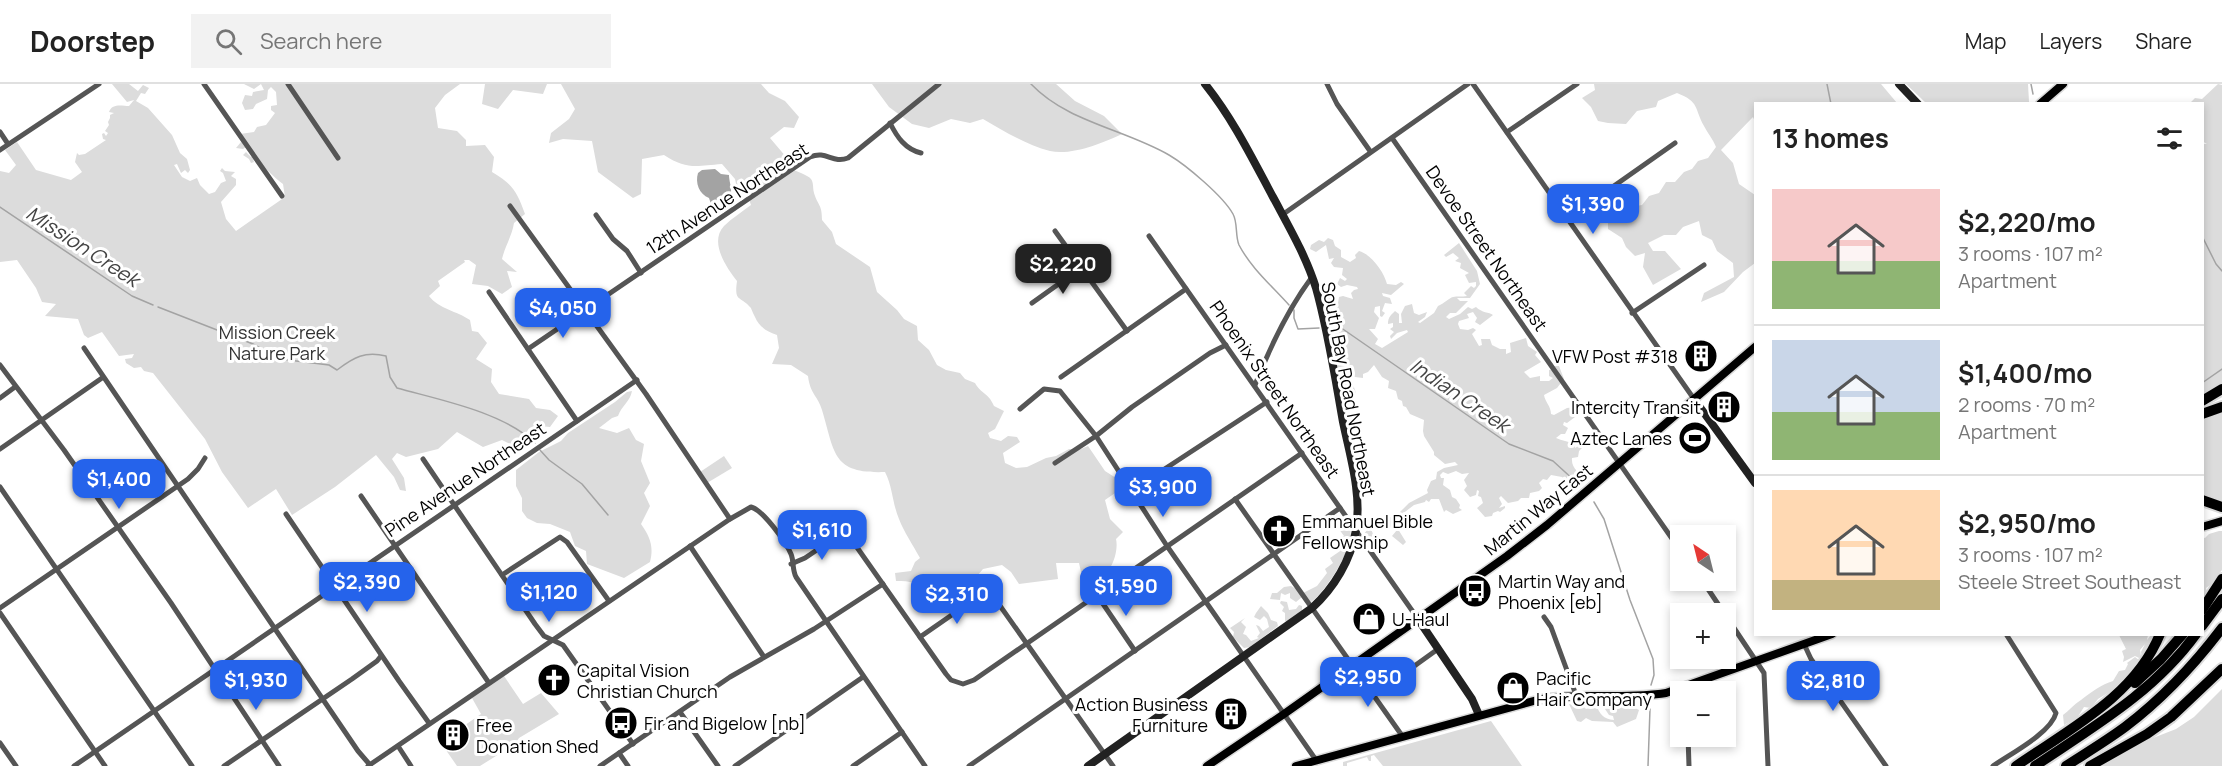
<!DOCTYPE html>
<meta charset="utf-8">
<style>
:root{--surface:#fff;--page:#f2f2f2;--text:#222;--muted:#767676;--line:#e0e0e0;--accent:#2563eb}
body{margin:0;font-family:Manrope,sans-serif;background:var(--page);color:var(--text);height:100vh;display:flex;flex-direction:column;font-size:22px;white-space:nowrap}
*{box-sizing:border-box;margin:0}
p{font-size:20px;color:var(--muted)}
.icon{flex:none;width:33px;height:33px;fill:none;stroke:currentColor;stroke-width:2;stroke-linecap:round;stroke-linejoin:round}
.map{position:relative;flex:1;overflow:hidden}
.details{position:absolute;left:1754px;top:18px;width:450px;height:534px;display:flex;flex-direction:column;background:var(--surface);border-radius:0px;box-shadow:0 3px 9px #0003}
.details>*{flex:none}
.needle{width:39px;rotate:325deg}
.fabs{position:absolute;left:1670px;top:441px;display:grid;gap:12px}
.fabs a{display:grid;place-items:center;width:66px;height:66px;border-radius:0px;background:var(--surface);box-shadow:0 3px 9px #0003;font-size:30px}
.price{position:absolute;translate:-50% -51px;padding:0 14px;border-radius:12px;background:var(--accent);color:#fff;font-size:20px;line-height:39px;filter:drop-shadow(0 2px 3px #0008)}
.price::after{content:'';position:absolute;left:50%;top:36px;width:18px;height:14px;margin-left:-9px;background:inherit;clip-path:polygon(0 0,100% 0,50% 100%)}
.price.selected{background:#222;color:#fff}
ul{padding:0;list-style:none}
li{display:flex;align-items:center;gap:18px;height:150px;padding:0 18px}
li+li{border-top:2px solid var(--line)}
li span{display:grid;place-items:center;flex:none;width:168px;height:120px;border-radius:0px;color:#555}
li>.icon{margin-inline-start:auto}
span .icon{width:72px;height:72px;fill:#fffc;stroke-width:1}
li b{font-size:26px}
h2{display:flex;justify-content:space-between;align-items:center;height:72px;padding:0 18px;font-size:26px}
header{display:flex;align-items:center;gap:36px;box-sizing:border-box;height:84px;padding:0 30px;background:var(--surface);border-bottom:2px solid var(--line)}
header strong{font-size:28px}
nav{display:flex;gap:33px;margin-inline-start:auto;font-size:21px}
.search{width:420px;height:54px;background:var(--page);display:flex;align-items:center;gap:15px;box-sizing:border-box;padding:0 21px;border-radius:0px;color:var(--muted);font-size:22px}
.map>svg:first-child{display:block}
.green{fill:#dcdcdc}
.water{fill:#a3a3a3}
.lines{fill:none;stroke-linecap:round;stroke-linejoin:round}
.stream{stroke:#a3a3a3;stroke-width:1.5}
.primary-casing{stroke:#dbdbdb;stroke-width:11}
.highway-casing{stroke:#dbdbdb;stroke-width:14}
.street{stroke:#555;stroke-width:5}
.secondary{stroke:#222;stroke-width:8}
.primary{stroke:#000;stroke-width:8}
.highway{stroke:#000;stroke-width:10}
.labels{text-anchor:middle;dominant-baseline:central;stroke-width:6;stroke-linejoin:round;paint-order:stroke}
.street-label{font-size:18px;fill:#000;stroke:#fff}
.park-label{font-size:18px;fill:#333;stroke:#fff}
.poi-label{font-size:18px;fill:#000;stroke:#fff;text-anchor:start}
.water-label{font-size:20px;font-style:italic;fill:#444;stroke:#fff}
</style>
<header>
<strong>Doorstep</strong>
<div class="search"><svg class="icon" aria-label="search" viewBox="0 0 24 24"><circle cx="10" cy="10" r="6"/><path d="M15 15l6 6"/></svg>Search here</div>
<nav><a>Map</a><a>Layers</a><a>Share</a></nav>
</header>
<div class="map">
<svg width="2222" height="682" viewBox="0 0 2222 682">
<rect width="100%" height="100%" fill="#fff"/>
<g class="green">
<path d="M112,0H129L138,7L143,1L149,4L145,10L141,9L136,17L148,24L172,51L180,69L187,75L190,86L188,89L185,86L181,89L177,80L174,81L182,93L190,97L197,94L200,101L209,110L215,108L221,99L226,97L223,89L220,87L222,84L225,87L235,88L231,92L236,95V101L221,118L226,135L236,147L285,113L283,100C273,93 264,81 253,76L254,78L251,79L249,75L243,71L246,68L251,73L255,71L246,63L243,65L236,64L241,58L240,50L254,48L257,43L266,41L275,29L271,26V22L277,21L276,8L271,3L268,6L267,15L256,20L253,25L245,26L242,19L245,11L252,12L253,8L264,6L261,0L254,5L244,0H460L445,11L435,24L438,44L457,47L466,56V62L485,61L494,73L492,88C513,100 517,108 525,130L514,139C512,152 505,162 502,175L517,188L507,187L512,203L502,210L488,202L472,200L476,181L469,176H464L465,178L438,197L440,202L429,212C439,225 457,227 470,236L472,247L478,248L487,259L476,275L492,285L491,298L499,310L529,315L536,324L550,326L558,332L550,343L540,342L520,365L502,356L483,363L457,348L438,365L406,373L397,369L392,375L404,394L406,407L400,406L394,393L376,371L335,403L292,431L276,405L248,424L222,388L205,355L153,289L144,287L141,283L134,284L126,279L125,275L132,274L134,270L119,272L102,248L88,254L84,251L78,235L45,232L56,220L42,218L36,204L17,176L0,178V87L9,89L16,81L5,66L17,58L36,86L71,96L82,88L75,78L77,69L79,71L85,70L106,56L103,55L102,50L104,49L106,52L108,49L105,47L109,41L108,38L110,34V31L114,29L109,28C112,19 122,22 129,22L134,16L127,18Z"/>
<polygon points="485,0 547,0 543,10 513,6 498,25 482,20"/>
<path d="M561,0H761L769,9L785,17L799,33L794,44L784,43L770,54L787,74L785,81C795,88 799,87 807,92C815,96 812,102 814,109C818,122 822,120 822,136L832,148L836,160L870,183L877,208L897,226L904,235L917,242L918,256L929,266L937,281L946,286L960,289L965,295L975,299C981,310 988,308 994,322L1004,327L995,345L988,349L990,354L1001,357L1008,352L1017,353L1020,358L1003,369L1005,379L1016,384L1027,383L1046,374L1056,372L1069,365H1081L1088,362L1105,387L1116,394L1119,400L1118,407L1105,416L1110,435L1123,448L1116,455C1119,467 1111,495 1094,494C1089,494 1085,490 1081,488L1079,479H1056L1058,495L1019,500L1011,488L1002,481L983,485L960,512L951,509L943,502L929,509C919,498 910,497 896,497L895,489L911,487L915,478L920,474C913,461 904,448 899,435C892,418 893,404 885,388C832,390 835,369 822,326C818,312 810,310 808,292L791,281L772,280L779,264L777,251C768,248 759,243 755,233C755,233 751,225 751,224C740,211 734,219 737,197C726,183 709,158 724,142C732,134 742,128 751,121L746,107L738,109L735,95L722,80C696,82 687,86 664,71L642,75L641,110L633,114L598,88L592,57L563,55L549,59L551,49L569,35L575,25Z"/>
<path d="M872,0H1056L1075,17L1104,32L1122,50C1103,59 1071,72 1050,67C1026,61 1004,47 983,35L970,39L951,35L929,44L912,40L889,23Z"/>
<path d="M1594,0H1881L1897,19L1755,20V38L1753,33L1721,66L1733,79L1739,100L1755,111V179L1743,188L1724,208L1701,218L1704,209L1734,193L1733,179L1717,167L1712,156L1702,151L1699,137L1683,143L1676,151H1664L1648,159L1653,167H1665L1681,185L1653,201L1643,183L1645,169L1635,172L1626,163L1622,154L1608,145V130L1628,127L1631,123L1642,121L1649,112L1659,109L1666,98H1675L1684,88L1692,85L1698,77L1708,74L1716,63C1713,55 1708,50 1704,42C1694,24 1700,18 1677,9L1658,17L1656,23L1637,27L1626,40L1608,39L1598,37L1591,23L1582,14L1595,6Z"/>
<polygon points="1906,0 2028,0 2029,18 1926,19"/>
<polygon points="2218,0 2222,1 2222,300 2202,310 2202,60 2207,60 2202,57 2202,20 2189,20 2195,14 2202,15"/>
<path d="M1328,154L1333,156L1335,162L1341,166V173L1350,178L1356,174L1355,171L1359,167C1371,170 1384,188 1387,200L1396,201L1401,198L1404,200L1391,211L1382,209L1383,212L1390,214L1392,220L1385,219L1382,227L1385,229L1382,233L1380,232V222L1375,223L1374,228L1379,234L1375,245H1369L1378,255L1375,260L1382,264L1408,248L1407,246L1397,249L1391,255L1390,252L1394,248L1390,245L1393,243V239L1388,240C1388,233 1391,231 1395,227L1399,230V239H1402L1401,230L1405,222L1412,220L1414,229L1419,231L1427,228L1425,233L1418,238L1420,239L1434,229L1438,222C1445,219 1449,214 1453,213C1457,212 1462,213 1467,212L1464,209L1471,202L1474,204L1476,202V198L1469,199L1465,191L1469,189L1460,184L1461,179L1455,177L1459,174L1453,169L1446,173L1444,171L1459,159L1477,187L1480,200L1470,214H1457L1460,217H1468L1456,229H1450L1446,233L1449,235L1460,230L1468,223L1472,225L1476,223C1482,229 1489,228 1493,231L1480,241L1475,238L1477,234L1473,228L1467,230L1469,234L1459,237L1458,240L1460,245L1468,246L1473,244L1476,246L1472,250L1479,262L1482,261L1481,255H1490L1492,261L1500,265H1506V270L1511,268L1510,259L1526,254L1528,262L1537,268L1535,271L1541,278L1524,288L1530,294L1540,292V297H1549L1553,294L1549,292V286L1554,285L1555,282H1559L1564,295L1557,304L1544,311C1545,318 1551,322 1551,330L1554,331L1567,324L1575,323L1579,330L1567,339L1564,338L1563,341L1568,344L1565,350H1561L1556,354C1562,357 1568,357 1574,360L1575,364L1580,361L1583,363L1579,367L1578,373L1572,374C1571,384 1579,389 1586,394V399L1582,400L1568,390L1567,394L1577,403L1573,404L1562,393L1551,391L1547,396L1543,395L1539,399L1542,404L1539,407L1530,409L1529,414H1521L1518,417L1508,419L1501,412L1499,414L1502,420L1499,424L1505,422V424L1500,428L1498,427L1493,429L1492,432L1485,433L1477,424L1483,419L1481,413L1478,412L1479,407L1477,406L1476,411L1470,413L1464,406L1467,402L1464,396L1469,389L1462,390L1456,387L1448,390L1443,388L1440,391L1441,394H1444L1443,401L1450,406L1452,413L1456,415L1460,421L1459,424L1462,426L1453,430L1446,426L1444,428L1439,415H1431L1429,418L1426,416L1425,418L1414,421L1393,437L1406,458L1403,461L1392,452L1397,446H1393L1388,440L1381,441L1379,445H1371L1375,455L1368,460L1360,455L1371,441L1387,435L1400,428L1409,419L1428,409L1427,406L1431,397L1436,395L1437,388L1444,384L1458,381L1455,378L1445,380L1434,371V368L1424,352L1423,347L1424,336L1410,330L1406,323L1403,322L1402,317L1398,315L1396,307L1388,304L1389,297L1382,293L1374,281L1368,288L1363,290V294L1355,293L1348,286L1356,309L1354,315H1348L1339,308L1338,303L1341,293L1335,278L1337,273L1332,260L1334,254C1331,248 1327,237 1331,231L1324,219L1330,212L1334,219H1338L1339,213L1343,212L1353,215L1351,209L1354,206L1358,205L1357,203L1347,201L1341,203L1337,200L1340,194L1345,197L1347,195L1342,191L1343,184L1334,183L1331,179L1334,174L1329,175L1326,161L1316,168L1310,165L1311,161L1319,156L1324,158Z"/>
<path d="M632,307C630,318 622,321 618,332L612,334L599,344L617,349L629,344L636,356L644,360L641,377L650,399L644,409L650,422L641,440C650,453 654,462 650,478L624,494L587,480L586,467L575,462L570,448L550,440L537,439L527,434L522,427V414L516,402V386L539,368L561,357L568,349L615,318L627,308Z"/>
<polygon points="2222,328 2222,418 2202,411 2202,335"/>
<polygon points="724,372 732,384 707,399 700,388"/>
<path d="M1336,431L1342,432C1345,436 1349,440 1350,444C1356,461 1325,509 1311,518L1303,509L1317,502L1327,489L1325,485L1333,479L1330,474L1343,465L1336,455L1344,452L1336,441L1330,445L1328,441L1337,435Z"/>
<polygon points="2219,447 2222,447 2222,486 2216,493 2219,495 2206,504 2207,508 2202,516 2202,453 2205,454 2209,450"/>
<polygon points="1291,502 1296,505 1302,513 1296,518 1290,514 1290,509 1285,511 1281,509 1280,516 1270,515 1272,509 1277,509 1284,503"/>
<polygon points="1281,517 1287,518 1289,526 1296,525 1299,521 1302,522 1302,529 1287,538 1285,537 1285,529 1282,527 1284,523 1280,519"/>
<polygon points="1261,522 1268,529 1271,536 1277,538 1278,542 1250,563 1244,564 1233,553 1234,548 1230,544 1245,534 1241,538 1246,543 1243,550 1246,551 1251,557 1259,554 1257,553 1260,549 1256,541 1259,542 1263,547 1269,543 1267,535 1264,532 1260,536 1254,533 1256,529"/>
<path d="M2119,551H2148L2147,556L2151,551H2157L2147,563L2148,568L2122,600L2098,615L2091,624L2084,623L2077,634L2064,641L2063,631C2069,627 2074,620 2081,616C2090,609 2102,600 2113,597L2119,587L2125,586L2128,580L2127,579L2135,573L2139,576L2142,573L2141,568L2145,560L2140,566L2141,573L2139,574L2135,572L2123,578L2124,573L2122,567L2126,565Z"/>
<polygon points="504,592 523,620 541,609 559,630 519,654 515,660 480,682 457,682 439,656 450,648 453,652 452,647 455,648 481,630 472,614"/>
<polygon points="2222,605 2222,682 2098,682 2153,654 2176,645 2194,633"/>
<path d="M1608,617C1620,620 1630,621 1639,626L1636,635L1617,643L1613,638L1592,637L1586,634L1581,638L1577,637L1569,620L1576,622L1581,620L1586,625L1596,621C1600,630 1603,635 1614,636L1613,632L1609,631L1605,625L1606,619Z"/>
<polygon points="1491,637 1522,682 1383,682 1374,671 1371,672 1371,677 1369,677 1367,673 1347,679 1347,682 1343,682 1343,678"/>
</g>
<path class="water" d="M715,85L721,90L729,91C729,100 735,109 727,117H722L717,122L711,120L709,114C699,110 695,99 698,89L702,86Z"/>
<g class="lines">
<g class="stream">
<path d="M1031,0C1067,38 1124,45 1169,71C1186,81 1223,112 1233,130C1238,139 1235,152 1239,161C1251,184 1272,202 1289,221"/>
<polyline points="1827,0 1831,20"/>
<polyline points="2031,0 2033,10"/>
<polyline points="0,123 132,212 153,221"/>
<polyline points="2202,152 2216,180 2222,187"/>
<path d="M158,223L253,260L280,275L329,281L337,286C354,273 365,267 386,272L390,293L397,304C440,316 503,328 535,359"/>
<polyline points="1294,226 1294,234 1298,245 1319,244"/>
<polyline points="1330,241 1337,241 1509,360 1553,377 1576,398"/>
<polyline points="2202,299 2222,285"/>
<polyline points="540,366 549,376 582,400 608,431"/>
<polyline points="1594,418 1604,435 1630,516 1653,575 1654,591 1651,601"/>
<polyline points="2202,510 2203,511"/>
<polyline points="1648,682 1650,625"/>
</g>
<g class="primary-casing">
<g id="primary">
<polyline points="2040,20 2063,0"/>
<polyline points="2202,443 2222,437"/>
<polyline points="1207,682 1284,630 1507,472 1547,441 1755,263"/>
<path d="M1296,682L1541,615C1582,608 1624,616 1666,609L1832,550"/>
</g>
</g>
<g class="highway-casing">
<g id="highway">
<polyline points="2202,317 2222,305"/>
<polyline points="2202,330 2222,323"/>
<polyline points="2202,416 2222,423"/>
<polyline points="2202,526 2222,495"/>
<polyline points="2202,542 2222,515"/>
<polyline points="2135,599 2161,575 2183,550"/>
<path d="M2016,682C2068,646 2135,612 2160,550"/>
<path d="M2035,682C2093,643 2154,608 2196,550"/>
<path d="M2066,682C2086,669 2106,657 2125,643C2162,615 2194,581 2222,544"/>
<polyline points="2090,682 2147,650 2171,633 2222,585"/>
</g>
</g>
<g class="street">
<polyline points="204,0 282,112"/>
<polyline points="288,0 338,74"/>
<polyline points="1327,0 1337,20 1370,67"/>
<polyline points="1473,0 1694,315"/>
<path d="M890,39C897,53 905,65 921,69"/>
<polyline points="0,48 8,60"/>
<polyline points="1507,48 1577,0"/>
<polyline points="1392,54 1680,466"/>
<polyline points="0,66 99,0"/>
<polyline points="510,122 646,310 730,435"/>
<polyline points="596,131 613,155 627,167 641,189"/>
<polyline points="1282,131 1468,0"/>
<polyline points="1567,135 1675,59"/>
<polyline points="1055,147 1127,247"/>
<polyline points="1149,152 1418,535"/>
<polyline points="489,208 577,337"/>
<polyline points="1032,219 1081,184"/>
<polyline points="1632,229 1704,181"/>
<polyline points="84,264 358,667 370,681"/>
<path d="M528,265L810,73C827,66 832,80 848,74L939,0"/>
<polyline points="0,281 64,366 171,519 279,682"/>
<polyline points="1061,293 1186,205"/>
<path d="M1255,301C1270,263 1288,225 1312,193"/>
<polyline points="0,314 15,303"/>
<polyline points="1020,325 1044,305 1060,307 1096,352 1167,462 1316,676"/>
<polyline points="0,365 102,294"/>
<polyline points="423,375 535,540 544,552 563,561 633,660"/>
<polyline points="1055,379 1096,352 1132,323 1210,269 1226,261"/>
<polyline points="0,403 192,682"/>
<polyline points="1131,407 1267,318"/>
<polyline points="361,412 489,599"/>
<polyline points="1235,415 1403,653"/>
<polyline points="286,430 399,597 429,639"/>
<polyline points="690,462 764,573"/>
<polyline points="791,480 805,474 839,451 844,450 849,452 946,590 951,596 963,600 974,596 1302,369"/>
<polyline points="502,491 560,453 567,458 609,517"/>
<polyline points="1702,496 1764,589 1768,682"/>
<polyline points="1097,511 1135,567"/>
<polyline points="0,524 188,395 198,385 205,374"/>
<polyline points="0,529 105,682"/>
<polyline points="1544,533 1551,543 1576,611"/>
<polyline points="920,553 982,510 991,509 1113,682"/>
<polyline points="1804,560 1811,575 1886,682"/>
<polyline points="1374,611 1438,565"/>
<polyline points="680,628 718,682"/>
<polyline points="1688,652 1689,682"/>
<polyline points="0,659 16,682"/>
<polyline points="398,662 411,682"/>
<polyline points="619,669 628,682"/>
<polyline points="74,682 637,296"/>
<polyline points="224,682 352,595 377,577 381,572"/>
<path d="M368,682L730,435L751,423C763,426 786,458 791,470C794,477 792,485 796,493L925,682"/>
<polyline points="600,682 730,593 814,545 883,500"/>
<polyline points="735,682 863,593"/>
<polyline points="853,682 902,648"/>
<polyline points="969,682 1340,424"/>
<path d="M1993,682C2010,670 2051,649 2056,629L2006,550"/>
</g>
<g class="secondary">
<polyline points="1899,0 1918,20"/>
<polyline points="1694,315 1755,399"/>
<polyline points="1418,535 1472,615 1479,631"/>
<path d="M1088,682L1312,524C1334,504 1351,476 1356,446C1362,410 1350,372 1343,338C1335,293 1328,247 1316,204C1306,172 1289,143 1273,113C1252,74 1233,35 1205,0"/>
</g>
<use href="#primary" class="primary"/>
<use href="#highway" class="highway"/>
</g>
<defs>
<g id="building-disc" transform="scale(1.725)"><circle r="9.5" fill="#000" stroke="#fff"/><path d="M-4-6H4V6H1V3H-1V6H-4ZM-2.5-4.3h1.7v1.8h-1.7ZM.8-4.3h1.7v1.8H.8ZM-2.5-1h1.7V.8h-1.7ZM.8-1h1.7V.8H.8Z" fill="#fff"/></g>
<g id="stadium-disc" transform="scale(1.725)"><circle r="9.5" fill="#000" stroke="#fff"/><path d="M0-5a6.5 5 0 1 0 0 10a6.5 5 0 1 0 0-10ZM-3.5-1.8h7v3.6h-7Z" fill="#fff"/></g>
<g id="church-disc" transform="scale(1.725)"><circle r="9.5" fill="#000" stroke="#fff"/><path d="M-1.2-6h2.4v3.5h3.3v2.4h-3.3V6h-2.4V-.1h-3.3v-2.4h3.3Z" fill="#fff"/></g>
<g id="bus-disc" transform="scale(1.725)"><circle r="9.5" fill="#000" stroke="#fff"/><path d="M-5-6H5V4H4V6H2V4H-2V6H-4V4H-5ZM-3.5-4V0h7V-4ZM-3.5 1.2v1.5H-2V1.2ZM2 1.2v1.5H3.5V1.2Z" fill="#fff"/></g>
<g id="shop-disc" transform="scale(1.725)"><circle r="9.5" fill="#000" stroke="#fff"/><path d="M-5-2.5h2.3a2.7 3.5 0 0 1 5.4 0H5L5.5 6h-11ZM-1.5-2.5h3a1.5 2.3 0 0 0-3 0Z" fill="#fff"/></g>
</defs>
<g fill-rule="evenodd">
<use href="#building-disc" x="1701" y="272"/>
<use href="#building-disc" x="1724" y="323"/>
<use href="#stadium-disc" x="1695" y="354"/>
<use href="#church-disc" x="1279" y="447"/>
<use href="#bus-disc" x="1475" y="507"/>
<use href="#shop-disc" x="1369" y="535"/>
<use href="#church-disc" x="554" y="596"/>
<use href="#shop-disc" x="1513" y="604"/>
<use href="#building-disc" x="1231" y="630"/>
<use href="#bus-disc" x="621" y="639"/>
<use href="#building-disc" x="453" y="651"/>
</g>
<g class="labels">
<g class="street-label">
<text transform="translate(727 114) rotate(-33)">12th Avenue Northeast</text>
<text transform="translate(1487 164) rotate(55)">Devoe Street Northeast</text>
<text transform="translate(1275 305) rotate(55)">Phoenix Street Northeast</text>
<text transform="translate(1349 305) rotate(79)">South Bay Road Northeast</text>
<text transform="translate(465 395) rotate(-34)">Pine Avenue Northeast</text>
<text transform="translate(1538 425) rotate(-39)">Martin Way East</text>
</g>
<g class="park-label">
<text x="277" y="248">Mission Creek<tspan x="277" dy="21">Nature Park</tspan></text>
</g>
<g class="poi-label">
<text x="1678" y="272" text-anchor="end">VFW Post #318</text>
<text x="1701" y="323" text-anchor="end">Intercity Transit</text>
<text x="1672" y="354" text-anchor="end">Aztec Lanes</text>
<text x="1302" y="437">Emmanuel Bible<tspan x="1302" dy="21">Fellowship</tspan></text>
<text x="1498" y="497">Martin Way and<tspan x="1498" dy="21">Phoenix [eb]</tspan></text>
<text x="1392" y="535">U-Haul</text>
<text x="577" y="586">Capital Vision<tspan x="577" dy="21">Christian Church</tspan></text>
<text x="1536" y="594">Pacific<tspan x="1536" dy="21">Hair Company</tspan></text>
<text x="1208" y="620" text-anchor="end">Action Business<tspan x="1208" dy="21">Furniture</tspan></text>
<text x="644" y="639">Fir and Bigelow [nb]</text>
<text x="476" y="641">Free<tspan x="476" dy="21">Donation Shed</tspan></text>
</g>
<g class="water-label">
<text transform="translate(83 162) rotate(33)">Mission Creek</text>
<text transform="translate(1460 311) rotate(34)">Indian Creek</text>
</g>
</g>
</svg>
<div class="fabs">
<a><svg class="needle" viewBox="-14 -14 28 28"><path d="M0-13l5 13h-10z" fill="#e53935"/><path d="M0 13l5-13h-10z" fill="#767676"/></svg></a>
<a>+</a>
<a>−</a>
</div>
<b class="price" style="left:1593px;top:151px">$1,390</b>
<b class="price selected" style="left:1063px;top:211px">$2,220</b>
<b class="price" style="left:563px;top:255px">$4,050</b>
<b class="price" style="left:119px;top:426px">$1,400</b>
<b class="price" style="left:1163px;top:434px">$3,900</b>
<b class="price" style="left:822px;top:477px">$1,610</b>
<b class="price" style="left:367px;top:529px">$2,390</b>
<b class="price" style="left:1126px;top:533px">$1,590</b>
<b class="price" style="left:549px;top:539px">$1,120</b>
<b class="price" style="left:957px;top:541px">$2,310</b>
<b class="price" style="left:1368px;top:624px">$2,950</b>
<b class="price" style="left:256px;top:627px">$1,930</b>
<b class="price" style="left:1833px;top:628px">$2,810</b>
<section class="details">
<h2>13 homes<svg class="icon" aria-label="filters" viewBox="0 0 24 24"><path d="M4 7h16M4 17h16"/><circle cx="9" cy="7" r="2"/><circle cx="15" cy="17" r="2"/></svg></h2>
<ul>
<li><span style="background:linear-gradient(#f6c9c9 60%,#8fb573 0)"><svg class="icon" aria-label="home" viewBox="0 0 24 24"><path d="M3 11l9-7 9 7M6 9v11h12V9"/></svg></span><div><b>$2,220/mo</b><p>3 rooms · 107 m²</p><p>Apartment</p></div></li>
<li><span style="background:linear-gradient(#c9d6e8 60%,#8fb573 0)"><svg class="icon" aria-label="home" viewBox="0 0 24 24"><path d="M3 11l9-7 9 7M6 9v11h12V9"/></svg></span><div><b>$1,400/mo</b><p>2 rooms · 70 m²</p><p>Apartment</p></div></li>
<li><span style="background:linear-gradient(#ffd9b3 75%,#c2b280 0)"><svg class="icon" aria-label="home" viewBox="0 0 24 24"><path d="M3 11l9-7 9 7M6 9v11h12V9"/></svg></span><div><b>$2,950/mo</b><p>3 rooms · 107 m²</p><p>Steele Street Southeast</p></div></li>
</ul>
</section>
</div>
